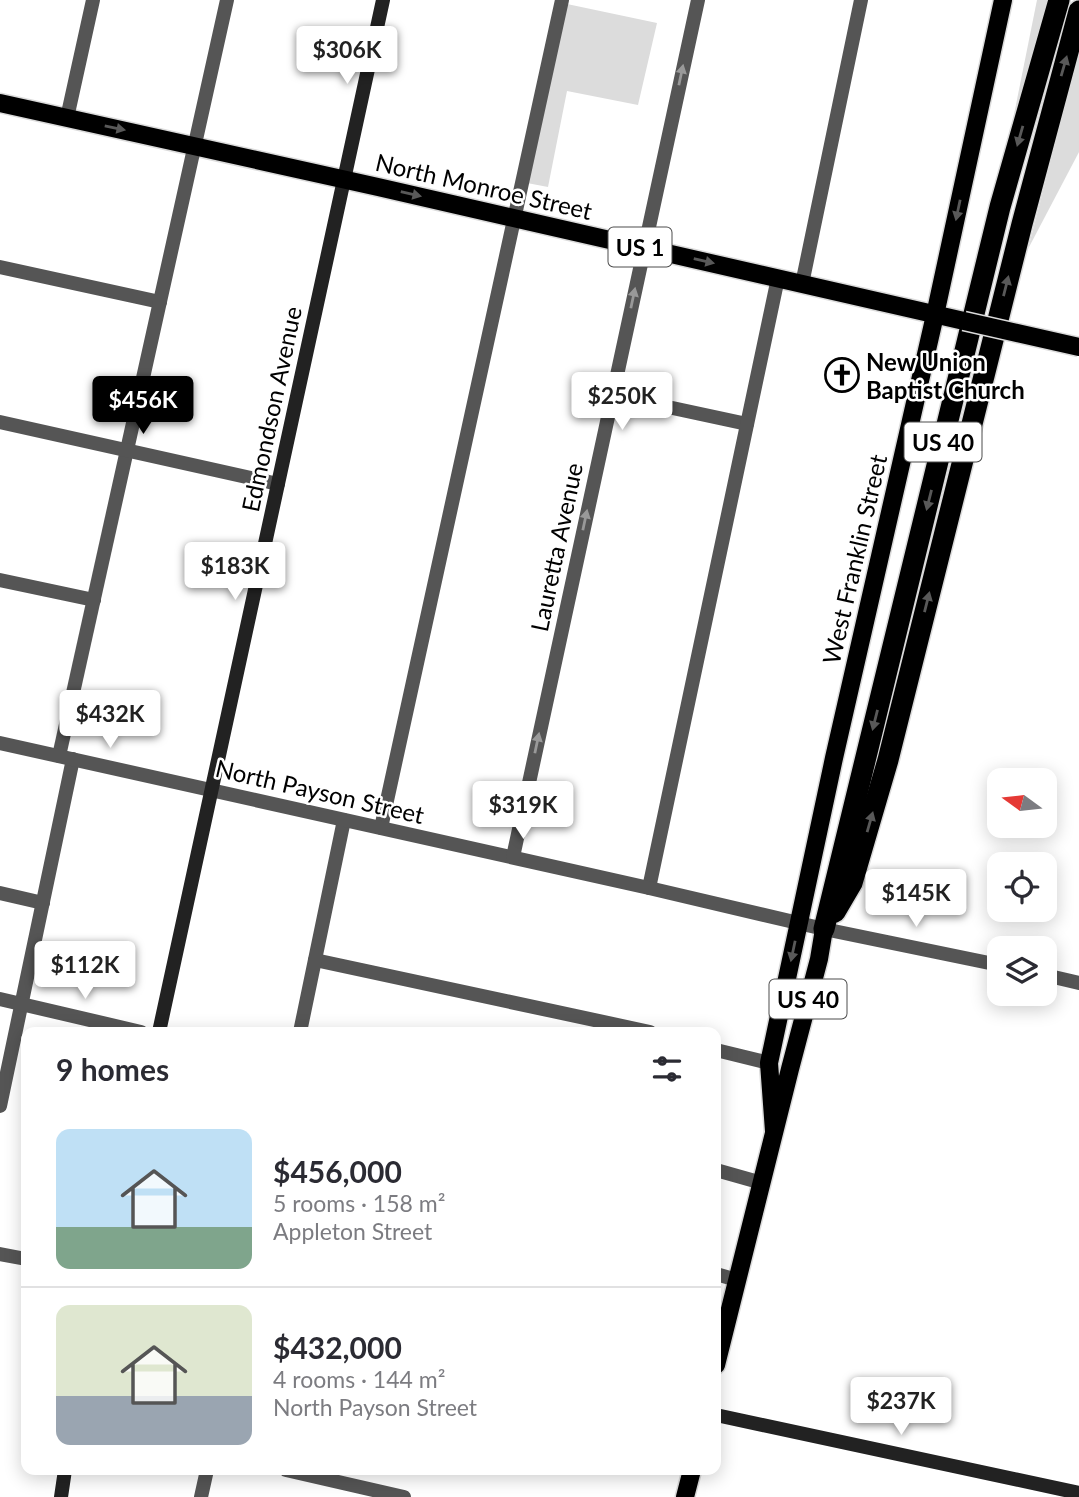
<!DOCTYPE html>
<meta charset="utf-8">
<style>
:root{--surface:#fff;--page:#f2f2f3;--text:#2b2b33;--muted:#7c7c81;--line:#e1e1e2;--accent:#000}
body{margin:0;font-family:Lato,sans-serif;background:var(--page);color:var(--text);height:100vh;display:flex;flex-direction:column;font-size:26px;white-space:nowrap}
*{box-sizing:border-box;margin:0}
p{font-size:23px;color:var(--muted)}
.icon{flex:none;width:38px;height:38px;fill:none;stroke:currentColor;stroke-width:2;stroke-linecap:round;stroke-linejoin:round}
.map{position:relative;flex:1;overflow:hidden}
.side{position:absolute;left:21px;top:1027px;width:700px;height:448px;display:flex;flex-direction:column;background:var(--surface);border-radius:14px;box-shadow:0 4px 18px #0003}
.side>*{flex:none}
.needle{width:46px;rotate:285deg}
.buttons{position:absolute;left:987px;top:768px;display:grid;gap:14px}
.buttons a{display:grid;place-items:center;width:70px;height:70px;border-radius:14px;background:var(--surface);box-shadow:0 4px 18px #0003;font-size:35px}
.price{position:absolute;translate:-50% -60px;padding:0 16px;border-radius:7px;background:#fff;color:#222;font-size:23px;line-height:46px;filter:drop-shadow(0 2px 4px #0008)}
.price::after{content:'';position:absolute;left:50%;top:42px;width:21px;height:16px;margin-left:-10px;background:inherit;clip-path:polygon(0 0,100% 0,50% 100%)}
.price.selected{background:var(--accent);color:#fff}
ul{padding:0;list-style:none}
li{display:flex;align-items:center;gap:21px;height:175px;padding:0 35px}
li+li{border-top:2px solid var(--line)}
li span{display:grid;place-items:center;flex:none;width:196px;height:140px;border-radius:14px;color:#555}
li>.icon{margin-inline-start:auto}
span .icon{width:84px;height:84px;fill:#fffc;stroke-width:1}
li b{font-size:30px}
h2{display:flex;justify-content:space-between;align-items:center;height:84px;padding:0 35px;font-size:30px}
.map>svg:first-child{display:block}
.green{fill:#dcdcdc}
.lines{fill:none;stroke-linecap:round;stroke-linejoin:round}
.primary-casing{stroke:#dbdbdb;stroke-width:21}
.highway-casing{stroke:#dbdbdb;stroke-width:24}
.lane{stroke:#555;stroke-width:14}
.street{stroke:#555;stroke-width:14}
.secondary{stroke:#222;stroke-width:14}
.primary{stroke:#000;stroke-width:18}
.highway{stroke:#000;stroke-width:21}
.primary-bridge-casing{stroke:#dbdbdb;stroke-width:21;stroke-linecap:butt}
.primary-bridge{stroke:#000;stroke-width:18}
.oneway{fill:#595959}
.oneway2{fill:#999}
.labels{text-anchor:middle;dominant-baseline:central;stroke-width:5;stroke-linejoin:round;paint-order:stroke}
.shield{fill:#fff;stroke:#4c4c4c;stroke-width:2}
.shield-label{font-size:23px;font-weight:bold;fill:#000}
.street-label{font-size:24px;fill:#000;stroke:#fff}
.poi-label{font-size:24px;font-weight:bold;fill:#000;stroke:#fff;text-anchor:start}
</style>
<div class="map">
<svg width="1079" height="1497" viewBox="0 0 1079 1497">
<rect width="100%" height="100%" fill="#fff"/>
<g class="green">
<polygon points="1037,0 1058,0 982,274"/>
<polygon points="567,4 657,23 638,105 567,91 548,187 527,183"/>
<polygon points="1079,53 1079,152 1028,249"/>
</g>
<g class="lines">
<g class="primary-casing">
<g id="primary">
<polyline points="0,103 378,187 964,321"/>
<polyline points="774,1131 769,1063 834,758 935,315 1003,0"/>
<polyline points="716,1365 790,1069 819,959 824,929"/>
<polyline points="685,1497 692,1470"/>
</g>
</g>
<g class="highway-casing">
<g id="highway">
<polyline points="835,912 852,883 888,760 1022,224 1079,11"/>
<polyline points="824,929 1000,207 1059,0"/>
</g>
</g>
<g class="lane">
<polyline points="0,267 160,302"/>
<polyline points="802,284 861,0"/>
<polyline points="612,395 747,424"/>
<polyline points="0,580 94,600"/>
<polyline points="59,756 227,0"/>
<polyline points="381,828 562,0"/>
<polyline points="649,888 778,278"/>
<polyline points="0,893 43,903"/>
<polyline points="315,960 650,1032"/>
<polyline points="300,1032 344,820"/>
<polyline points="716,1050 769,1063"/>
<polyline points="0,1106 73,759"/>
<polyline points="716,1274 737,1280"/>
<polyline points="286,1470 404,1497"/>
<polyline points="201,1497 207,1470"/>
</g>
<g class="street">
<polyline points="67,118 93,0"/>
<polyline points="0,422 278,484"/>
<polyline points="0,743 649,888 824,929 999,965"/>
<polyline points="513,857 698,0"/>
<polyline points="1045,975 1079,983"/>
<polyline points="0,999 141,1032"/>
<polyline points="716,1170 762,1183"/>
<polyline points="0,1254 26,1259"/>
</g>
<g class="secondary">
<polyline points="159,1032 383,0"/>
<polyline points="716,1415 1079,1493"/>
<polyline points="61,1497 65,1470"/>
</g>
<use href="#primary" class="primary"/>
<use href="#highway" class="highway"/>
<g class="primary-bridge-casing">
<polyline id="primary-bridge" points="964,321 1079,347"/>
</g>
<use href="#primary-bridge" class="primary-bridge"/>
</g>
<defs><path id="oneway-solid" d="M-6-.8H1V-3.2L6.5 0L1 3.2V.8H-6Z" transform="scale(1.75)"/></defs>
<g class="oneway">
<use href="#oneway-solid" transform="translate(1064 66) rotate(-74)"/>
<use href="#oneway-solid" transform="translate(115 128) rotate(12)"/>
<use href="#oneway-solid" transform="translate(1020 136) rotate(106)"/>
<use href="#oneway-solid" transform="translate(411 194) rotate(13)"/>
<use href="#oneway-solid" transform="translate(958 210) rotate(102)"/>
<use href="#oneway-solid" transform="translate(704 261) rotate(13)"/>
<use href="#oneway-solid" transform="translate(1006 286) rotate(-76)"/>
<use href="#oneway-solid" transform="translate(929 500) rotate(104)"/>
<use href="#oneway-solid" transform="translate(927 602) rotate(-76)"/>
<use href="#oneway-solid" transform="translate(875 720) rotate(104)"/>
<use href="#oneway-solid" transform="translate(870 822) rotate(-74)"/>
<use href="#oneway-solid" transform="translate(793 951) rotate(102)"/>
</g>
<g class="oneway2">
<use href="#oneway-solid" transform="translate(681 75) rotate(-78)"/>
<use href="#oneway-solid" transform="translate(633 298) rotate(-78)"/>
<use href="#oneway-solid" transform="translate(585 520) rotate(-78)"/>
<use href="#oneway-solid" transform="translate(537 743) rotate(-78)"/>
</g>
<defs>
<g id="church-ring" transform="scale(1.75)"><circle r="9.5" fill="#fff" stroke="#000" stroke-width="1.5"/><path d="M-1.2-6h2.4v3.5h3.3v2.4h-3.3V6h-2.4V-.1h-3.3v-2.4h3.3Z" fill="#000"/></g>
</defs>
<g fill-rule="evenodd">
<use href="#church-ring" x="842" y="375"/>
</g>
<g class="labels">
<g class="shield">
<rect x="608.5" y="227.5" width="63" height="39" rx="5"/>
<rect x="904.5" y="422.5" width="77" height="39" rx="5"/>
<rect x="769.5" y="979.5" width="77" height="39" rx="5"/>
</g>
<g class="shield-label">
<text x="640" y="247">US 1</text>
<text x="943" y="442">US 40</text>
<text x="808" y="999">US 40</text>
</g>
<g class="street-label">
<text transform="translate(484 186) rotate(13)">North Monroe Street</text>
<text transform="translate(271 409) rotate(-78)">Edmondson Avenue</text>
<text transform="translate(556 547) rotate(-78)">Lauretta Avenue</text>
<text transform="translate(854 559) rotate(-77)">West Franklin Street</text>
<text transform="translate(320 791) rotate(13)">North Payson Street</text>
</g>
<g class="poi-label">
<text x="866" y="361">New Union<tspan x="866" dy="28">Baptist Church</tspan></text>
</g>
</g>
</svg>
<div class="buttons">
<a><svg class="needle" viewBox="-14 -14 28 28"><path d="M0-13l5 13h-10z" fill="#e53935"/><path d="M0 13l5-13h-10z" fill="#7c7c81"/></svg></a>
<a><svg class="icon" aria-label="locate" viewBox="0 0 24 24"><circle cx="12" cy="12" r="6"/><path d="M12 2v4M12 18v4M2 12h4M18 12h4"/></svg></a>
<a><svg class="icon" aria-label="layers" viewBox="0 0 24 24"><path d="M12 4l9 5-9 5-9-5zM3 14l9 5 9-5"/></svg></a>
</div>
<b class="price" style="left:347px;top:86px">$306K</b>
<b class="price" style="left:622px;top:432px">$250K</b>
<b class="price selected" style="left:143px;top:436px">$456K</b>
<b class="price" style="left:235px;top:602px">$183K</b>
<b class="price" style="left:110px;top:750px">$432K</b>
<b class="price" style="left:523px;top:841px">$319K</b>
<b class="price" style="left:916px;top:929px">$145K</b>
<b class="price" style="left:85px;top:1001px">$112K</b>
<b class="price" style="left:901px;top:1437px">$237K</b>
<section class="side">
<h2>9 homes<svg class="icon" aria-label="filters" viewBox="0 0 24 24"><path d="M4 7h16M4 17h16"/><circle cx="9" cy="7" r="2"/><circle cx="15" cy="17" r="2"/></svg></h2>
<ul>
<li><span style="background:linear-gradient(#bfe0f5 70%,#7fa58c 0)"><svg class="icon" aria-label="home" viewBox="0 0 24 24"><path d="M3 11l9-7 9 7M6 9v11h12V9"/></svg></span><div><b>$456,000</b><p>5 rooms · 158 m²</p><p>Appleton Street</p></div></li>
<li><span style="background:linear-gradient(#dfe7d0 65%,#9aa5b1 0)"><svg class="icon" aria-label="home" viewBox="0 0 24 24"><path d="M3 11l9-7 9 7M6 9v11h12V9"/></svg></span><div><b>$432,000</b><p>4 rooms · 144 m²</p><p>North Payson Street</p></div></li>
</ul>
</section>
</div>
